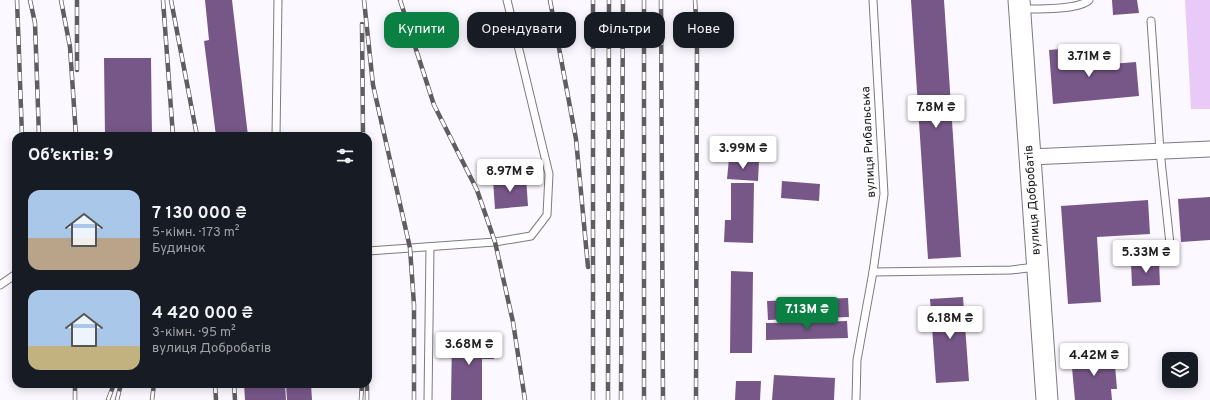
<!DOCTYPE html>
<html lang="uk">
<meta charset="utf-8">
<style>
:root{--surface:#171b24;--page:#242831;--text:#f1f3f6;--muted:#9ea1a6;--accent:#0b8043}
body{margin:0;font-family:Overpass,sans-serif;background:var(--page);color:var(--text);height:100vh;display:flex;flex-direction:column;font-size:15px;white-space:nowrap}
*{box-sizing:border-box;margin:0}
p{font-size:13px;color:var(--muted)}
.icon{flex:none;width:22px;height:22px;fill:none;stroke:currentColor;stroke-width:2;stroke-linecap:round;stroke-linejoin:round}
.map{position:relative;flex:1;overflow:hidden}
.details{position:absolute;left:12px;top:132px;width:360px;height:256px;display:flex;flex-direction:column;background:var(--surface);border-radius:12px;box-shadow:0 2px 10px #0003}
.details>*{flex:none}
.guide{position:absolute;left:384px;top:12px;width:380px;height:36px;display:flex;gap:8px}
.controls{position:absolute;left:1162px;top:352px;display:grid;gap:8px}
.controls a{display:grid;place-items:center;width:36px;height:36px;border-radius:8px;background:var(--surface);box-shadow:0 2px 10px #0003;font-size:20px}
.price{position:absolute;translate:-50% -34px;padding:0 9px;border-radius:4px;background:#fff;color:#222;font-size:13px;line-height:26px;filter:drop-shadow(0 1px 2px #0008)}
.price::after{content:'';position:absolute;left:50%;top:24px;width:12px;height:9px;margin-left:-6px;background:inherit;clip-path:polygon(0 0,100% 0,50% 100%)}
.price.on{background:var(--accent);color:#fff}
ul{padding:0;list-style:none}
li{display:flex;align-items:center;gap:12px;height:100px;padding:0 16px}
li span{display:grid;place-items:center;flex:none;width:112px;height:80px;border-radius:12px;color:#555}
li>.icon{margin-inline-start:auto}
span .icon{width:48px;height:48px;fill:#fffc;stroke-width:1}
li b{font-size:17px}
h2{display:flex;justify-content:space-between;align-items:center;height:48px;padding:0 16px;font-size:17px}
.chip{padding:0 14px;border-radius:12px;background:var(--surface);box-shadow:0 2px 10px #0003;font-size:14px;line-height:36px}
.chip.on{background:var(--accent);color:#fff}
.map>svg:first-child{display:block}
.green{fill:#e8c9f8}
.building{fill:#775788}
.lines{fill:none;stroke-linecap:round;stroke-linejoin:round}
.lane-casing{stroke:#7d7980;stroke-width:9}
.street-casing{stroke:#7d7980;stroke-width:17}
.secondary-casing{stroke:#7d7980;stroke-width:23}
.lane{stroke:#fff;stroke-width:7}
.street{stroke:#fff;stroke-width:15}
.secondary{stroke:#fff;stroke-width:21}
.rail-casing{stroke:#605d61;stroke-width:4.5}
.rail{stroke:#fff;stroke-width:3;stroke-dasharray:9;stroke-linecap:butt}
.labels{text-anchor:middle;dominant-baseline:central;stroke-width:4;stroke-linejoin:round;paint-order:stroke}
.street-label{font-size:12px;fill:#161417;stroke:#fff}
</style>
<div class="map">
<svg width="1210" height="400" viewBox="0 0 1210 400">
<rect width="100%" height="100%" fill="#fcf8ff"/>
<polygon class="green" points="1185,0 1210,0 1210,109 1191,109"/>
<g class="building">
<polygon points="205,0 232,0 248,136 216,136 204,41 209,40"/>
<polygon points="911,0 944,0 961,257 928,259"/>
<polygon points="1112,0 1137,0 1139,13 1113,15"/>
<polygon points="1083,47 1085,66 1136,62 1139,96 1053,104 1049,50"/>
<polygon points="104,58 151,58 152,136 105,136"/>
<polygon points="729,159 759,161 758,181 727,179"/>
<polygon points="526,177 528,206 495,209 493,180"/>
<polygon points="782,181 820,184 819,201 781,198"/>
<polygon points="731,183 754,183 753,243 724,242 725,220 731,220"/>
<polygon points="1210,197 1210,240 1181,242 1178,199"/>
<polygon points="1148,200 1150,234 1097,237 1101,302 1068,304 1061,206"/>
<polygon points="1159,261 1160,285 1132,286 1131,263"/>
<polygon points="731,271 753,272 752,353 730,353"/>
<polygon points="963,297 969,381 936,383 930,299"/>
<polygon points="848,298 849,317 768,320 767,301"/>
<polygon points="847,321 848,338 766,340 766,323"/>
<polygon points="452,337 494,337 494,359 482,359 482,400 451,400"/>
<polygon points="1114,354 1117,389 1111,389 1112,400 1075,400 1071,357"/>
<polygon points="774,375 835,378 834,400 772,400"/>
<polygon points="736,381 761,381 760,400 735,400"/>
<polygon points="244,384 285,384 286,400 245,400"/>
<polygon points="286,384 311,384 312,400 287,400"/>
</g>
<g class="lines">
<g class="lane-casing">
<g id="lane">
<path d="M1021,9C1036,9 1079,10 1089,0"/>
<polyline points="1151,21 1160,151 1171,253"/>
<polyline points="276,136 278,0"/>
<polyline points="368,251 495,242 531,236 547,215 549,174 507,0"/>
<polyline points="873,272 1011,270 1036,267"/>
<polyline points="0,285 16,274"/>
<polyline points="428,400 430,247"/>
<polyline points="856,400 857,360 873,272 884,194 873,0"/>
</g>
</g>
<g class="street-casing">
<polyline id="street" points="1030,157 1210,149"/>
</g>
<g class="secondary-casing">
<polyline id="secondary" points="1019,0 1047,400"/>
</g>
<use href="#lane" class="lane"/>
<use href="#street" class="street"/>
<use href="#secondary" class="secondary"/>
<g class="rail-casing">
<g id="rail">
<polyline points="17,0 22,136"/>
<polyline points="30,0 35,23 39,136"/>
<polyline points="61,0 70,47 76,136"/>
<polyline points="163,0 173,136"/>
<polyline points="171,0 197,136"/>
<polyline points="364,0 373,85 410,248 414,305 414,400"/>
<polyline points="400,0 434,105 477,190 495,242 513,322 525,400"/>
<polyline points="550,0 576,139 588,267"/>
<polyline points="644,0 644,400"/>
<polyline points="661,0 663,400"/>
<polyline points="695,0 697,40 696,400"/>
<polyline points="362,24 363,136"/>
<polyline points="77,70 77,0"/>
<polyline points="215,384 216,400"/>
<polyline points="234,384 235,400"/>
<polyline points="75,400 75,384"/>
<polyline points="108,400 114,384"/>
<polyline points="117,400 121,384"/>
<polyline points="152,400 154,384"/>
<polyline points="361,400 362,384"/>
<polyline points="367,400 367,386"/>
<polyline points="593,400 593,0"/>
<polyline points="608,400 609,0"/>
<polyline points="621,400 623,0"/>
</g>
</g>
<use href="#rail" class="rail"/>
</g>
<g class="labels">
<g class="street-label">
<text transform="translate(869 142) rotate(-93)">вулиця Рибальська</text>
<text transform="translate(1033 200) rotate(-94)">вулиця Добробатів</text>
</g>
</g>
</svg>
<div class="controls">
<a><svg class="icon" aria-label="layers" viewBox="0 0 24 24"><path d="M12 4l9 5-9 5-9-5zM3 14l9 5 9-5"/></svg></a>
</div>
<b class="price" style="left:1089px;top:78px">3.71M ₴</b>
<b class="price" style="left:936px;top:129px">7.8M ₴</b>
<b class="price" style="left:743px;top:170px">3.99M ₴</b>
<b class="price" style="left:510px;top:193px">8.97M ₴</b>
<b class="price" style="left:1146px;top:274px">5.33M ₴</b>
<b class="price on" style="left:807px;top:331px">7.13M ₴</b>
<b class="price" style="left:950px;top:340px">6.18M ₴</b>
<b class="price" style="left:469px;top:366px">3.68M ₴</b>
<b class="price" style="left:1094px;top:377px">4.42M ₴</b>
<div class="guide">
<a class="chip on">Купити</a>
<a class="chip">Орендувати</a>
<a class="chip">Фільтри</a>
<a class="chip">Нове</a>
</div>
<section class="details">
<h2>Об’єктів: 9<svg class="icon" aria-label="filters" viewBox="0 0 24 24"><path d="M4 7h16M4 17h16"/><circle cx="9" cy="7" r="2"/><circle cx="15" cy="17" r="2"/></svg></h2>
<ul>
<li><span style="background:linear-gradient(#a9c7e8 60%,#b9a48a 0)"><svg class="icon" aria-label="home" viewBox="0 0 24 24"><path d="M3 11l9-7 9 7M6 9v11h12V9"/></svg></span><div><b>7 130 000 ₴</b><p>5-кімн. · 173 m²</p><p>Будинок</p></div></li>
<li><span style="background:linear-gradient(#a9c7e8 70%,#c2b280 0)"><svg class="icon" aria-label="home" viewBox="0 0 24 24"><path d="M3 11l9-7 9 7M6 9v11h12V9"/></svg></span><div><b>4 420 000 ₴</b><p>3-кімн. · 95 m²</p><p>вулиця Добробатів</p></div></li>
</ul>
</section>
</div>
